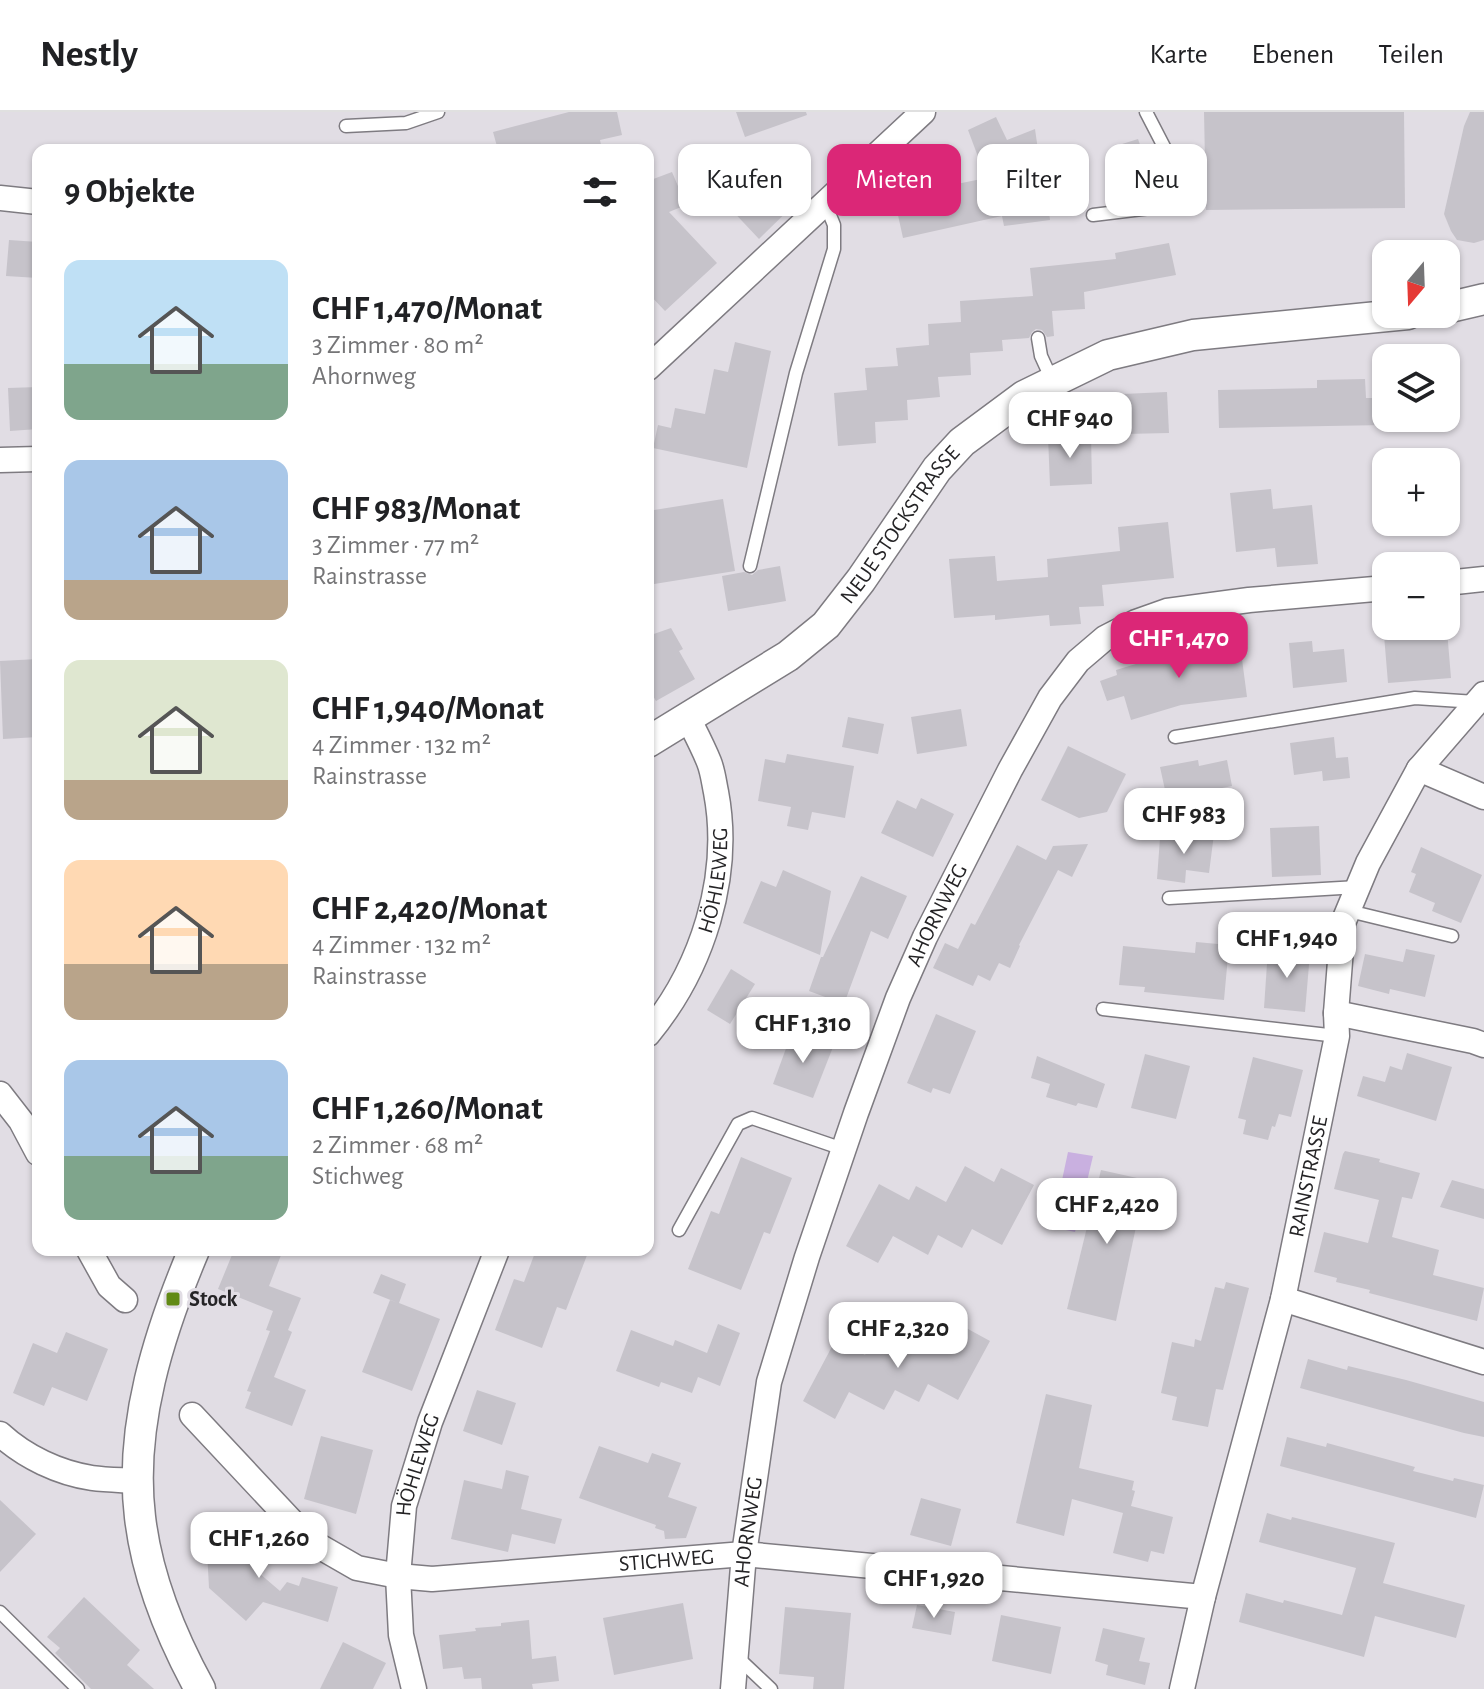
<!DOCTYPE html>
<html lang="de">
<meta charset="utf-8">
<style>
:root{--surface:#fff;--page:#f2f2f2;--text:#202124;--muted:#757577;--line:#e0e0e0;--accent:#db2777}
body{margin:0;font-family:"Alegreya Sans",sans-serif;background:var(--page);color:var(--text);height:100vh;display:flex;flex-direction:column;font-size:30px;white-space:nowrap}
*{box-sizing:border-box;margin:0}
p{font-size:26px;color:var(--muted)}
.icon{flex:none;width:44px;height:44px;fill:none;stroke:currentColor;stroke-width:2;stroke-linecap:round;stroke-linejoin:round}
.map{position:relative;flex:1;overflow:hidden}
.sheet{position:absolute;left:32px;top:32px;width:622px;height:1112px;display:flex;flex-direction:column;background:var(--surface);border-radius:16px;box-shadow:0 2px 6px #0004}
.sheet>*{flex:none}
.hud{position:absolute;left:678px;top:32px;width:686px;height:72px;display:flex;gap:16px}
.needle{width:52px;rotate:199deg}
.buttons{position:absolute;left:1372px;top:128px;display:grid;gap:16px}
.buttons a{display:grid;place-items:center;width:88px;height:88px;border-radius:16px;background:var(--surface);box-shadow:0 2px 6px #0004;font-size:40px}
.price{position:absolute;translate:-50% -68px;padding:0 18px;border-radius:16px;background:#fff;color:#222;font-size:26px;line-height:52px;filter:drop-shadow(0 2px 4px #0008)}
.price::after{content:'';position:absolute;left:50%;top:48px;width:24px;height:18px;margin-left:-12px;background:inherit;clip-path:polygon(0 0,100% 0,50% 100%)}
.price.active{background:var(--accent);color:#fff}
ul{padding:0;list-style:none}
li{display:flex;align-items:center;gap:24px;height:200px;padding:0 32px}
li span{display:grid;place-items:center;flex:none;width:224px;height:160px;border-radius:16px;color:#555}
li>.icon{margin-inline-start:auto}
span .icon{width:96px;height:96px;fill:#fffc;stroke-width:1}
li b{font-size:34px}
h2{display:flex;justify-content:space-between;align-items:center;height:96px;padding:0 32px;font-size:34px}
.chip{padding:0 28px;border-radius:16px;background:var(--surface);box-shadow:0 2px 6px #0004;font-size:28px;line-height:72px}
.chip.active{background:var(--accent);color:#fff}
header{display:flex;align-items:center;gap:48px;box-sizing:border-box;height:112px;padding:0 40px;background:var(--surface);border-bottom:2px solid var(--line)}
header strong{font-size:38px}
nav{display:flex;gap:44px;margin-inline-start:auto;font-size:28px}
.map>svg:first-child{display:block}
.green{fill:#c9b0e0}
.building{fill:#c6c3ca}
.lines{fill:none;stroke-linecap:round;stroke-linejoin:round}
.service-casing{stroke:#7e7b81;stroke-width:15}
.minor-casing{stroke:#7e7b81;stroke-width:27}
.tertiary-casing{stroke:#7e7b81;stroke-width:33}
.service{stroke:#fff;stroke-width:12}
.minor{stroke:#fff;stroke-width:24}
.tertiary{stroke:#fff;stroke-width:30}
.poi-dot{fill:#628a16;stroke:#e1dde4;stroke-width:3}
.labels{text-anchor:middle;dominant-baseline:central;stroke-width:6;stroke-linejoin:round;paint-order:stroke}
.street-label{font-size:22px;fill:#252426;stroke:#e1dde4}
.poi-label{font-size:22px;font-weight:bold;fill:#252426;stroke:#e1dde4;text-anchor:start}
</style>
<header>
<strong>Nestly</strong>
<nav><a>Karte</a><a>Ebenen</a><a>Teilen</a></nav>
</header>
<div class="map">
<svg width="1484" height="1577" viewBox="0 0 1484 1577">
<rect width="100%" height="100%" fill="#e1dde4"/>
<polygon class="green" points="1068,1040 1093,1044 1075,1120 1052,1115"/>
<g class="building">
<polygon points="569,0 617,0 622,23 600,28 602,38 498,38 493,20"/>
<polygon points="736,0 806,0 807,3 745,25"/>
<polygon points="1204,0 1404,0 1405,96 1206,98"/>
<polygon points="1470,0 1484,0 1484,128 1474,131 1457,128 1451,119 1444,102 1464,14"/>
<polygon points="996,5 1007,28 1035,17 1042,66 1045,66 1050,108 1004,114 1002,104 903,126 894,85 986,66 968,18"/>
<polygon points="1138,27 1145,47 1125,53 1119,33"/>
<polygon points="775,47 807,80 759,127 727,93"/>
<polygon points="672,60 686,93 669,100 717,151 665,199 648,181 648,69"/>
<polygon points="9,128 38,130 38,166 6,164"/>
<polygon points="1169,131 1176,163 1084,180 1085,197 1052,199 1054,224 1047,225 1042,218 1036,217 1032,220 1029,226 1002,228 1003,239 970,241 971,263 938,265 940,285 907,288 908,308 875,310 876,331 838,334 834,281 867,278 865,256 898,254 896,236 929,233 928,212 961,210 960,189 1033,184 1030,156 1116,147 1115,141"/>
<polygon points="735,230 771,239 747,356 653,336 658,313 671,316 675,296 705,302 714,257 728,260"/>
<polygon points="1365,267 1366,286 1385,286 1386,313 1219,316 1218,278 1317,276 1317,268"/>
<polygon points="38,275 38,317 10,319 8,276"/>
<polygon points="1167,280 1169,321 1125,322 1123,282"/>
<polygon points="1091,322 1092,372 1050,374 1048,324"/>
<polygon points="1271,377 1273,397 1312,393 1318,452 1277,455 1275,436 1236,440 1230,381"/>
<polygon points="723,387 735,459 648,473 648,399"/>
<polygon points="1168,410 1174,466 1102,473 1104,494 1079,495 1081,512 1050,514 1049,503 995,508 995,503 954,506 949,447 995,444 997,469 1048,465 1047,447 1120,439 1118,415"/>
<polygon points="780,454 786,489 728,499 722,464 744,460 752,463 758,458"/>
<polygon points="671,516 683,537 679,539 695,567 656,589 648,575 648,524"/>
<polygon points="1447,518 1451,566 1388,571 1384,523"/>
<polygon points="1312,529 1313,540 1344,537 1347,570 1293,576 1289,531"/>
<polygon points="1240,532 1247,585 1181,593 1131,608 1124,584 1107,589 1100,569 1117,563 1116,558 1169,542"/>
<polygon points="38,547 38,625 3,627 0,549"/>
<polygon points="961,597 967,634 917,642 911,605"/>
<polygon points="848,605 884,612 878,642 842,635"/>
<polygon points="1334,625 1336,646 1348,645 1350,666 1323,669 1322,659 1294,663 1290,631"/>
<polygon points="1068,634 1126,662 1107,700 1079,706 1041,688"/>
<polygon points="787,642 854,654 845,706 812,700 808,718 787,714 791,695 758,689 765,647 785,651"/>
<polygon points="1198,648 1199,654 1227,648 1232,674 1167,687 1160,655"/>
<polygon points="921,686 954,702 933,745 881,721 897,688 916,697"/>
<polygon points="1319,714 1321,763 1272,765 1270,716"/>
<polygon points="1214,722 1209,761 1186,758 1185,771 1157,767 1160,726"/>
<polygon points="1088,732 1072,765 1058,758 1019,833 1020,834 1010,856 999,851 990,869 978,863 973,874 933,856 945,831 958,837 971,811 975,813 1017,733 1046,748 1053,734"/>
<polygon points="1421,735 1482,763 1461,811 1432,799 1435,791 1409,780 1416,762 1411,760"/>
<polygon points="783,758 831,779 820,843 743,811 761,769 776,775"/>
<polygon points="861,764 907,784 888,827 871,819 844,892 809,879 821,845 823,845"/>
<polygon points="1196,830 1229,833 1224,888 1144,880 1145,875 1119,873 1123,834 1195,841"/>
<polygon points="1268,837 1310,841 1305,900 1264,896"/>
<polygon points="1406,837 1435,843 1425,885 1390,877 1389,882 1358,874 1365,842 1403,850"/>
<polygon points="731,857 755,872 730,912 707,898"/>
<polygon points="936,902 976,919 950,982 933,976 931,981 907,971"/>
<polygon points="792,920 833,935 813,986 773,972"/>
<polygon points="1407,941 1452,955 1436,1009 1357,984 1363,964 1385,970 1390,954 1402,958"/>
<polygon points="1145,942 1190,954 1176,1007 1131,996"/>
<polygon points="1037,944 1105,972 1097,996 1078,991 1076,994 1046,985 1050,972 1031,966"/>
<polygon points="1253,945 1303,958 1291,1005 1279,1002 1275,1015 1272,1014 1268,1028 1243,1022 1246,1008 1238,1006"/>
<polygon points="1345,1039 1380,1047 1379,1050 1420,1061 1412,1087 1402,1085 1392,1125 1439,1138 1433,1163 1484,1176 1477,1209 1369,1181 1370,1178 1336,1170 1337,1166 1314,1160 1324,1120 1368,1131 1379,1088 1334,1077 1343,1042"/>
<polygon points="741,1045 792,1066 770,1122 764,1120 741,1178 688,1157 711,1099 719,1102"/>
<polygon points="965,1054 994,1070 1001,1056 1034,1073 1002,1133 972,1117 962,1136 938,1123 928,1143 893,1124 878,1151 846,1134 879,1072 909,1088 916,1074 946,1090"/>
<polygon points="1101,1058 1146,1068 1116,1209 1067,1197"/>
<polygon points="1452,1068 1484,1077 1484,1107 1440,1095"/>
<polygon points="234,1138 283,1138 269,1174 301,1186 288,1218 292,1220 274,1265 306,1278 292,1314 245,1296 251,1280 247,1279 270,1219 266,1218 273,1199 218,1177"/>
<polygon points="536,1138 589,1138 566,1198 557,1195 542,1236 495,1218 514,1167 524,1170"/>
<polygon points="381,1162 406,1172 399,1191 440,1207 412,1279 362,1260 390,1188 398,1191 373,1181"/>
<polygon points="1226,1170 1249,1176 1223,1278 1216,1277 1208,1315 1172,1308 1177,1285 1161,1281 1172,1230 1194,1235 1195,1227 1201,1229 1215,1175 1224,1177"/>
<polygon points="922,1210 950,1225 957,1211 990,1229 958,1288 928,1272 919,1290 895,1278 884,1298 849,1280 835,1307 803,1289 836,1227 865,1243 872,1229 903,1245"/>
<polygon points="718,1212 740,1221 720,1274 698,1265 692,1281 661,1270 659,1275 616,1259 631,1218 673,1234 675,1228 707,1241"/>
<polygon points="66,1220 108,1237 87,1289 52,1275 44,1294 13,1281 33,1231 57,1241"/>
<polygon points="1308,1247 1347,1258 1348,1254 1406,1268 1484,1290 1484,1325 1464,1321 1300,1276"/>
<polygon points="477,1278 516,1291 502,1333 463,1319"/>
<polygon points="1046,1282 1092,1293 1079,1356 1134,1369 1132,1378 1135,1379 1131,1394 1173,1405 1164,1442 1151,1439 1148,1450 1113,1441 1123,1401 1072,1387 1064,1424 1016,1411"/>
<polygon points="321,1324 373,1338 356,1402 304,1387"/>
<polygon points="1287,1325 1326,1335 1327,1331 1415,1355 1413,1359 1453,1369 1454,1366 1484,1373 1476,1406 1280,1354"/>
<polygon points="599,1334 648,1351 652,1341 681,1351 668,1385 697,1395 686,1426 665,1427 664,1419 655,1416 656,1413 579,1386"/>
<polygon points="506,1358 529,1364 521,1397 562,1407 555,1432 512,1422 508,1440 451,1427 464,1368 502,1377"/>
<polygon points="921,1386 961,1397 951,1434 910,1423"/>
<polygon points="0,1388 36,1422 0,1460"/>
<polygon points="1267,1401 1291,1408 1292,1405 1395,1431 1383,1471 1465,1493 1456,1526 1375,1504 1364,1545 1239,1510 1246,1481 1283,1491 1284,1488 1342,1503 1356,1456 1259,1430"/>
<polygon points="250,1416 253,1456 280,1479 287,1470 299,1474 302,1465 338,1475 328,1510 263,1490 246,1509 209,1476 206,1419"/>
<polygon points="84,1485 140,1538 127,1553 154,1577 91,1577 55,1541 60,1536 47,1525"/>
<polygon points="683,1491 693,1547 614,1563 603,1506"/>
<polygon points="917,1493 955,1500 951,1523 912,1516"/>
<polygon points="785,1495 851,1501 844,1577 813,1577 814,1565 779,1562"/>
<polygon points="1001,1503 1061,1515 1051,1562 992,1549"/>
<polygon points="529,1508 532,1547 556,1544 559,1569 532,1572 533,1577 482,1577 481,1566 464,1567 462,1555 443,1557 439,1523 476,1519 475,1516 501,1514 501,1511"/>
<polygon points="1103,1516 1145,1526 1139,1549 1150,1551 1145,1573 1106,1563 1108,1553 1095,1549"/>
<polygon points="343,1530 386,1551 373,1577 320,1577"/>
</g>
<g class="lines">
<g class="service-casing">
<g id="service">
<polyline points="1146,0 1175,56 1196,69"/>
<polyline points="346,14 406,11 438,0"/>
<polyline points="1093,103 1175,93 1175,56"/>
<polyline points="1038,226 1041,244 1052,268"/>
<polyline points="750,454 796,261 834,137 834,113 825,91"/>
<polyline points="1175,625 1415,586 1476,590"/>
<polyline points="1169,786 1358,775"/>
<polyline points="1349,799 1452,824"/>
<polyline points="1103,897 1337,924"/>
<polyline points="679,1118 738,1012 752,1006 843,1037"/>
<polyline points="0,1500 78,1577"/>
<polyline points="736,1544 771,1577"/>
</g>
</g>
<g class="minor-casing">
<g id="minor">
<polyline points="0,86 38,90"/>
<polyline points="648,256 923,0"/>
<polyline points="0,348 38,347"/>
<polyline points="1446,471 1484,467"/>
<polyline points="1419,657 1484,685"/>
<polyline points="1336,901 1473,929 1484,933"/>
<path id="s1" d="M648,922C702,857 732,765 716,680C714,671 713,660 709,650C703,635 695,620 688,606"/>
<polyline points="0,982 21,1009 38,1041"/>
<polyline points="89,1138 109,1174 125,1188"/>
<polyline points="1283,1187 1484,1250"/>
<path id="s2" d="M192,1303L310,1429L357,1456L398,1464L432,1467L744,1442L1203,1485"/>
<path d="M0,1322C25,1345 59,1361 92,1366C107,1368 122,1368 137,1369"/>
<path id="s3" d="M414,1577L401,1523L398,1464L404,1394L430,1310L497,1138"/>
<path id="s4" d="M733,1577L744,1442L769,1270L807,1145L856,1001L898,886L925,825L1010,658L1050,586L1078,549L1105,526L1136,510L1167,499L1249,488L1386,476"/>
<path id="s5" d="M1182,1577L1203,1485L1283,1187L1337,924L1336,901L1343,811L1368,751L1419,657L1484,582"/>
</g>
</g>
<g class="tertiary-casing">
<g id="tertiary">
<polyline points="1446,196 1484,187"/>
<path id="s6" d="M648,630L788,544L826,513L861,468L937,357L962,330L1024,284L1108,243L1193,223L1408,202"/>
<path d="M194,1138C159,1221 129,1314 140,1405C147,1466 171,1524 200,1577"/>
</g>
</g>
<use href="#service" class="service"/>
<use href="#minor" class="minor"/>
<use href="#tertiary" class="tertiary"/>
</g>
<rect class="poi-dot" x="165" y="1179" width="16" height="16" rx="4"/>
<g class="labels">
<g class="street-label">
<text stroke="none"><textPath href="#s6" startOffset="338">NEUE STOCKSTRASSE</textPath></text>
<text stroke="none"><textPath href="#s1" startOffset="170">HÖHLEWEG</textPath></text>
<text stroke="none"><textPath href="#s4" startOffset="806">AHORNWEG</textPath></text>
<text stroke="none"><textPath href="#s5" startOffset="528">RAINSTRASSE</textPath></text>
<text stroke="none"><textPath href="#s3" startOffset="228">HÖHLEWEG</textPath></text>
<text stroke="none"><textPath href="#s4" startOffset="158">AHORNWEG</textPath></text>
<text stroke="none"><textPath href="#s2" startOffset="538">STICHWEG</textPath></text>
</g>
<g class="poi-label">
<text x="189" y="1187">Stock</text>
</g>
</g>
</svg>
<div class="buttons">
<a><svg class="needle" viewBox="-14 -14 28 28"><path d="M0-13l5 13h-10z" fill="#e53935"/><path d="M0 13l5-13h-10z" fill="#757577"/></svg></a>
<a><svg class="icon" aria-label="layers" viewBox="0 0 24 24"><path d="M12 4l9 5-9 5-9-5zM3 14l9 5 9-5"/></svg></a>
<a>+</a>
<a>−</a>
</div>
<b class="price" style="left:1070px;top:348px">CHF 940</b>
<b class="price active" style="left:1179px;top:568px">CHF 1,470</b>
<b class="price" style="left:1184px;top:744px">CHF 983</b>
<b class="price" style="left:1287px;top:868px">CHF 1,940</b>
<b class="price" style="left:803px;top:953px">CHF 1,310</b>
<b class="price" style="left:1107px;top:1134px">CHF 2,420</b>
<b class="price" style="left:898px;top:1258px">CHF 2,320</b>
<b class="price" style="left:259px;top:1468px">CHF 1,260</b>
<b class="price" style="left:934px;top:1508px">CHF 1,920</b>
<div class="hud">
<a class="chip">Kaufen</a>
<a class="chip active">Mieten</a>
<a class="chip">Filter</a>
<a class="chip">Neu</a>
</div>
<section class="sheet">
<h2>9 Objekte<svg class="icon" aria-label="filters" viewBox="0 0 24 24"><path d="M4 7h16M4 17h16"/><circle cx="9" cy="7" r="2"/><circle cx="15" cy="17" r="2"/></svg></h2>
<ul>
<li><span style="background:linear-gradient(#bfe0f5 65%,#7fa58c 0)"><svg class="icon" aria-label="home" viewBox="0 0 24 24"><path d="M3 11l9-7 9 7M6 9v11h12V9"/></svg></span><div><b>CHF 1,470/Monat</b><p>3 Zimmer · 80 m²</p><p>Ahornweg</p></div></li>
<li><span style="background:linear-gradient(#a9c7e8 75%,#b9a48a 0)"><svg class="icon" aria-label="home" viewBox="0 0 24 24"><path d="M3 11l9-7 9 7M6 9v11h12V9"/></svg></span><div><b>CHF 983/Monat</b><p>3 Zimmer · 77 m²</p><p>Rainstrasse</p></div></li>
<li><span style="background:linear-gradient(#dfe7d0 75%,#b9a48a 0)"><svg class="icon" aria-label="home" viewBox="0 0 24 24"><path d="M3 11l9-7 9 7M6 9v11h12V9"/></svg></span><div><b>CHF 1,940/Monat</b><p>4 Zimmer · 132 m²</p><p>Rainstrasse</p></div></li>
<li><span style="background:linear-gradient(#ffd9b3 65%,#b9a48a 0)"><svg class="icon" aria-label="home" viewBox="0 0 24 24"><path d="M3 11l9-7 9 7M6 9v11h12V9"/></svg></span><div><b>CHF 2,420/Monat</b><p>4 Zimmer · 132 m²</p><p>Rainstrasse</p></div></li>
<li><span style="background:linear-gradient(#a9c7e8 60%,#7fa58c 0)"><svg class="icon" aria-label="home" viewBox="0 0 24 24"><path d="M3 11l9-7 9 7M6 9v11h12V9"/></svg></span><div><b>CHF 1,260/Monat</b><p>2 Zimmer · 68 m²</p><p>Stichweg</p></div></li>
</ul>
</section>
</div>
